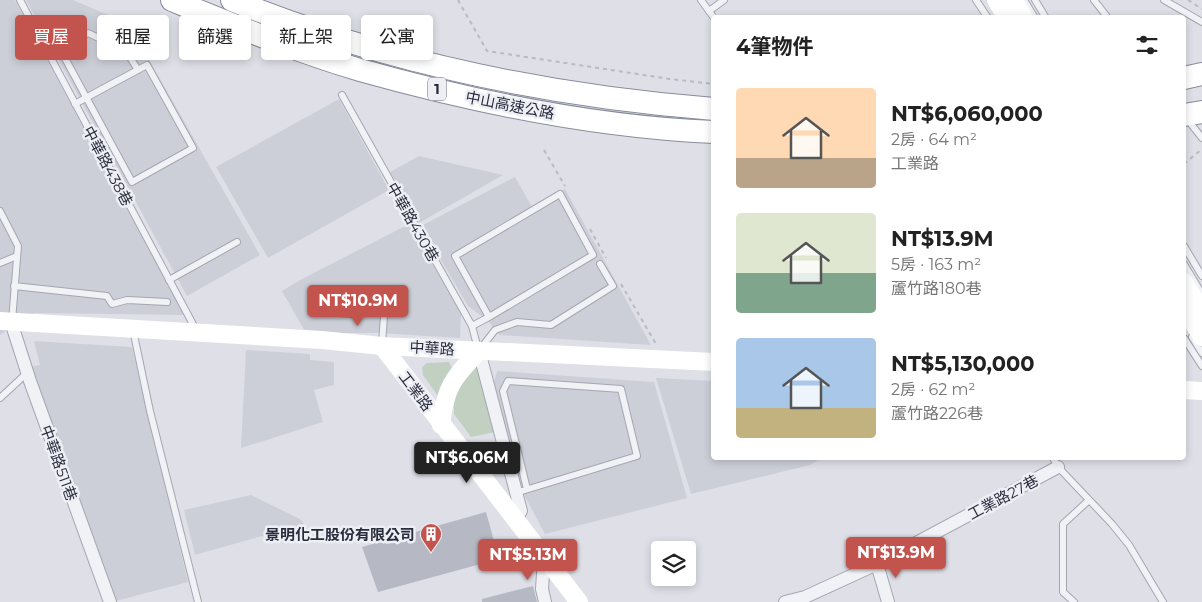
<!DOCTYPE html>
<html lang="zh-TW">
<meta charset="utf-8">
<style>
:root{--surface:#fff;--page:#f2f2f2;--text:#222;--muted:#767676;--accent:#c2544d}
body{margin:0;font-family:Montserrat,"Noto Sans TC",sans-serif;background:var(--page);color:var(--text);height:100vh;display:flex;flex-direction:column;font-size:19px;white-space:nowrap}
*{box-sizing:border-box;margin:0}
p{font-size:16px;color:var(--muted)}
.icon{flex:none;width:28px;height:28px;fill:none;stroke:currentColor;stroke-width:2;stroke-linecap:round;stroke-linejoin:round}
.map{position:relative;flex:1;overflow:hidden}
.sheet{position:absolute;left:711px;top:15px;width:475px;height:445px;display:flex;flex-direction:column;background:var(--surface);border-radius:5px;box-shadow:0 2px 8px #0003}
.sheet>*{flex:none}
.hud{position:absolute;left:15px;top:15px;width:475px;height:45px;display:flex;gap:10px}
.tools{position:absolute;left:651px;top:541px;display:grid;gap:10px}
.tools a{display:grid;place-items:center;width:45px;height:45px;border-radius:5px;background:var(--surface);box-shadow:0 2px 8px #0003;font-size:25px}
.price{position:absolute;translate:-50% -42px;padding:0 11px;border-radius:5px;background:var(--accent);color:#fff;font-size:16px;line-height:32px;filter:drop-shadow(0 1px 2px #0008)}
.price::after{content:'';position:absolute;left:50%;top:30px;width:15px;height:11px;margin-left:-8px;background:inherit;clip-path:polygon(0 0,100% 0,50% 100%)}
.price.selected{background:#222;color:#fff}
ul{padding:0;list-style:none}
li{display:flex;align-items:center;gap:15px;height:125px;padding:0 25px}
li span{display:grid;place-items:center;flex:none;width:140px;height:100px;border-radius:5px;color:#555}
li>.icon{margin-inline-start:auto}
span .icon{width:60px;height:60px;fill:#fffc;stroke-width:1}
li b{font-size:21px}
h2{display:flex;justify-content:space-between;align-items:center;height:60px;padding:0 25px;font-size:21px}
.pill{padding:0 18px;border-radius:5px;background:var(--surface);box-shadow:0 2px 8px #0003;font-size:18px;line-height:45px}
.pill.selected{background:var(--accent);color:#fff}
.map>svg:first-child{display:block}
.built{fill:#cdcfd8}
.green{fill:#c1d0c1}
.building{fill:#b6b9c3}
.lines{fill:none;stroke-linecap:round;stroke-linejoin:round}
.lane-casing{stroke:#a5a6b0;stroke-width:8}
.street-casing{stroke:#a5a6b0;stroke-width:14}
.highway-casing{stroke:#878b9c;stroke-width:24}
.path{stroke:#b9bbc1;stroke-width:2;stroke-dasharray:4 4;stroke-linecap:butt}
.lane{stroke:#f1f2f5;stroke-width:6}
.street{stroke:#f1f2f5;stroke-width:12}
.secondary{stroke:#fff;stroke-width:18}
.highway{stroke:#fff;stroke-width:22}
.labels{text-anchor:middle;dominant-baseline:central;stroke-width:5;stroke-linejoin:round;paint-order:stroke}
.shield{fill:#eeeff5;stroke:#646674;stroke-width:1}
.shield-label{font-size:14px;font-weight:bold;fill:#292c3c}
.street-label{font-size:15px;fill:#292c3c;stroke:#eeeff5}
.poi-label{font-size:15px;font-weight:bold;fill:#292c3c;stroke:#eeeff5;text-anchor:end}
</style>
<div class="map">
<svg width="1202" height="602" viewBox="0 0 1202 602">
<rect width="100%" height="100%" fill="#dfe0e7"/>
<g class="built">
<polygon points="0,0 15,0 184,315 34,313 0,335"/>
<polygon points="26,0 73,0 129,24 260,255 187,296"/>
<polygon points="339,99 389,190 268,258 216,167"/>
<polygon points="419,156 503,175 419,223 390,172"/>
<polygon points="515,177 532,207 565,189 651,345 499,335 488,321 468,306 421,226"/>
<polygon points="409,224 461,314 460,338 379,333 306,333 282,291 302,279"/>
<polygon points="34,341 132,347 188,582 116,601 30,367 40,365"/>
<polygon points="246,350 310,354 310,360 334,362 334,385 314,390 323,422 241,448"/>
<polygon points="497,371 654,382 687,498 545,534 522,491 493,386"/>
<polygon points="656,378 714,381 714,458 822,458 810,465 691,494"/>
<polygon points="251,495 300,519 304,524 195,555 184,510"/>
</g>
<g class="green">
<polygon points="449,362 453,370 438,396 423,375 422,367 427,363"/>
<polygon points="476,363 495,432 471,437 454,414 453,390"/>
</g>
<g class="building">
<polygon points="486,512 499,559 378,592 362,547"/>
<polygon points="533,586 537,602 482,602 482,599"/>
</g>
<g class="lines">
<g class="lane-casing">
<g id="lane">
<polyline points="20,0 196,330"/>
<polyline points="701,0 714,18"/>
<polyline points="976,0 988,18"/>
<polyline points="1024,0 1035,18"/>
<polyline points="1035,0 1046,18"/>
<polyline points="1094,0 1108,18"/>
<polyline points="1164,0 1202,22"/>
<polyline points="709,11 724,0"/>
<polyline points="342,95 472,326 478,349"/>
<path d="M75,104C98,91 123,78 147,65L193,148L132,182L60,49L88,33L126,51L138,70"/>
<polyline points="1187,119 1202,138"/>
<polyline points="0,211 18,246 12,321"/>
<polyline points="1184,246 1202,276"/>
<polyline points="0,263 17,256"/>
<polyline points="1184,264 1202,294"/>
<polyline points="169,280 237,242"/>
<polyline points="14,286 107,296 112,304 127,300 167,302"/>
<polyline points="325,312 352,314 377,303"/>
<polyline points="472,326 489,317 593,255 560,194 455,256 489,317"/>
<polyline points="133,330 150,411 198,602"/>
<polyline points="1192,337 1202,353"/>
<polyline points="1184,338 1202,366"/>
<polyline points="382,344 384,316 377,303 400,289"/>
<polyline points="481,348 495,330 517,322 551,325 613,286 600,264"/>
<polyline points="0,398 27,373"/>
<polyline points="1053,458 1058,467 1112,524 1129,545 1163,602"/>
<polyline points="516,492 522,491 637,456 621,389 508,381 503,391 527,489"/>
<polyline points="1074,602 1063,592 1063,524 1088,501"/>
</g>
</g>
<g class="street-casing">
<g id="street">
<polyline points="11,322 30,381 110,602"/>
<polyline points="479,351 521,511 515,521"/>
<polyline points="544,558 542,589 545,602"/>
<polyline points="877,564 888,602"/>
<polyline points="785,602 805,597 877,564 1058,467"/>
</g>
</g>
<g class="highway-casing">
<g id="highway">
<path d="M172,0C233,25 296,51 360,70C474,102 595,127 714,132"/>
<path d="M232,0C384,62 550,96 714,109"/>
<polyline points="1184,78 1202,74"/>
<polyline points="1184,115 1202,112"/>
</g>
</g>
<g class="path">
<polyline points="458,0 487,51 670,79 714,84"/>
<polyline points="1188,0 1202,9"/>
<polyline points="544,150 565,186"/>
<polyline points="1184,164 1202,149"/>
<polyline points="590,229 606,258"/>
<polyline points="621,284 656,344"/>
</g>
<use href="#lane" class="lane"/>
<use href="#street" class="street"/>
<g class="secondary">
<polyline points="996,0 1007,18"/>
<polyline points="1013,0 1024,18"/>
<polyline points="1184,282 1202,311"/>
<polyline points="1184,308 1202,337"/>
<polyline points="0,321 322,340 382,346 714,362"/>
<polyline points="382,346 579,602"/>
<polyline points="1184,390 1202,391"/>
<path d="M441,425C445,387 453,378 479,351"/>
</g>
<use href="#highway" class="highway"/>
</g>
<defs>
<g id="building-pin" transform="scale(1.125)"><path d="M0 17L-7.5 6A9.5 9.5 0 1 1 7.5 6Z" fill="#c2544d" stroke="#eeeff5"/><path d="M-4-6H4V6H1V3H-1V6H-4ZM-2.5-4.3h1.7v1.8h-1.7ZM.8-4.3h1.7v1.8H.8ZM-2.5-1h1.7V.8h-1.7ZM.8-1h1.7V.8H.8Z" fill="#fff"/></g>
</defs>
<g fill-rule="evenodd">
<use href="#building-pin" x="431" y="534"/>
</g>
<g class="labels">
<rect class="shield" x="428" y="77.5" width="18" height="23" rx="4"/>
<g class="shield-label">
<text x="437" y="89">1</text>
</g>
<g class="street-label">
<text transform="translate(510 105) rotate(11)">中山高速公路</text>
<text transform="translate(108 166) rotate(62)">中華路438巷</text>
<text transform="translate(413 222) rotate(60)">中華路430巷</text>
<text transform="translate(432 348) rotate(3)">中華路</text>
<text transform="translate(416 391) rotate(53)">工業路</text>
<text transform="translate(59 463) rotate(70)">中華路511巷</text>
<text transform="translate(1003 497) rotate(-28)">工業路27巷</text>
</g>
<g class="poi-label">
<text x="415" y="534">景明化工股份有限公司</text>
</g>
</g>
</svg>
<div class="tools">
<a><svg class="icon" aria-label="layers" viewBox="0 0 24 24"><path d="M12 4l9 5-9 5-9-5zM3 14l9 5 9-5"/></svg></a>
</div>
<b class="price" style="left:358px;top:327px">NT$10.9M</b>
<b class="price selected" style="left:467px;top:484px">NT$6.06M</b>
<b class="price" style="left:896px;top:579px">NT$13.9M</b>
<b class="price" style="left:528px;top:581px">NT$5.13M</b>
<div class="hud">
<a class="pill selected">買屋</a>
<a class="pill">租屋</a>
<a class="pill">篩選</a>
<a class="pill">新上架</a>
<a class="pill">公寓</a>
</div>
<section class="sheet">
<h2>4筆物件<svg class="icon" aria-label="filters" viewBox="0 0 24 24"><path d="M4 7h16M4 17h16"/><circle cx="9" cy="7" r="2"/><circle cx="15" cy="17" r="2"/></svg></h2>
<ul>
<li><span style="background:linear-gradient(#ffd9b3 70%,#b9a48a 0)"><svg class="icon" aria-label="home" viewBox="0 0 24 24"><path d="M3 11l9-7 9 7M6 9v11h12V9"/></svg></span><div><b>NT$6,060,000</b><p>2房 · 64 m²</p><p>工業路</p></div></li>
<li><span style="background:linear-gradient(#dfe7d0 60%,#7fa58c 0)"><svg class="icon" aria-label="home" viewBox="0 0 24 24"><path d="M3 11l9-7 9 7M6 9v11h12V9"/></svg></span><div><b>NT$13.9M</b><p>5房 · 163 m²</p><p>蘆竹路180巷</p></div></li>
<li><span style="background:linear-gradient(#a9c7e8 70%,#c2b280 0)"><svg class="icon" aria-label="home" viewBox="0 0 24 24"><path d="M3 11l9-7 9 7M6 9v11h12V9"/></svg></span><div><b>NT$5,130,000</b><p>2房 · 62 m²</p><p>蘆竹路226巷</p></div></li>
</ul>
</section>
</div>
